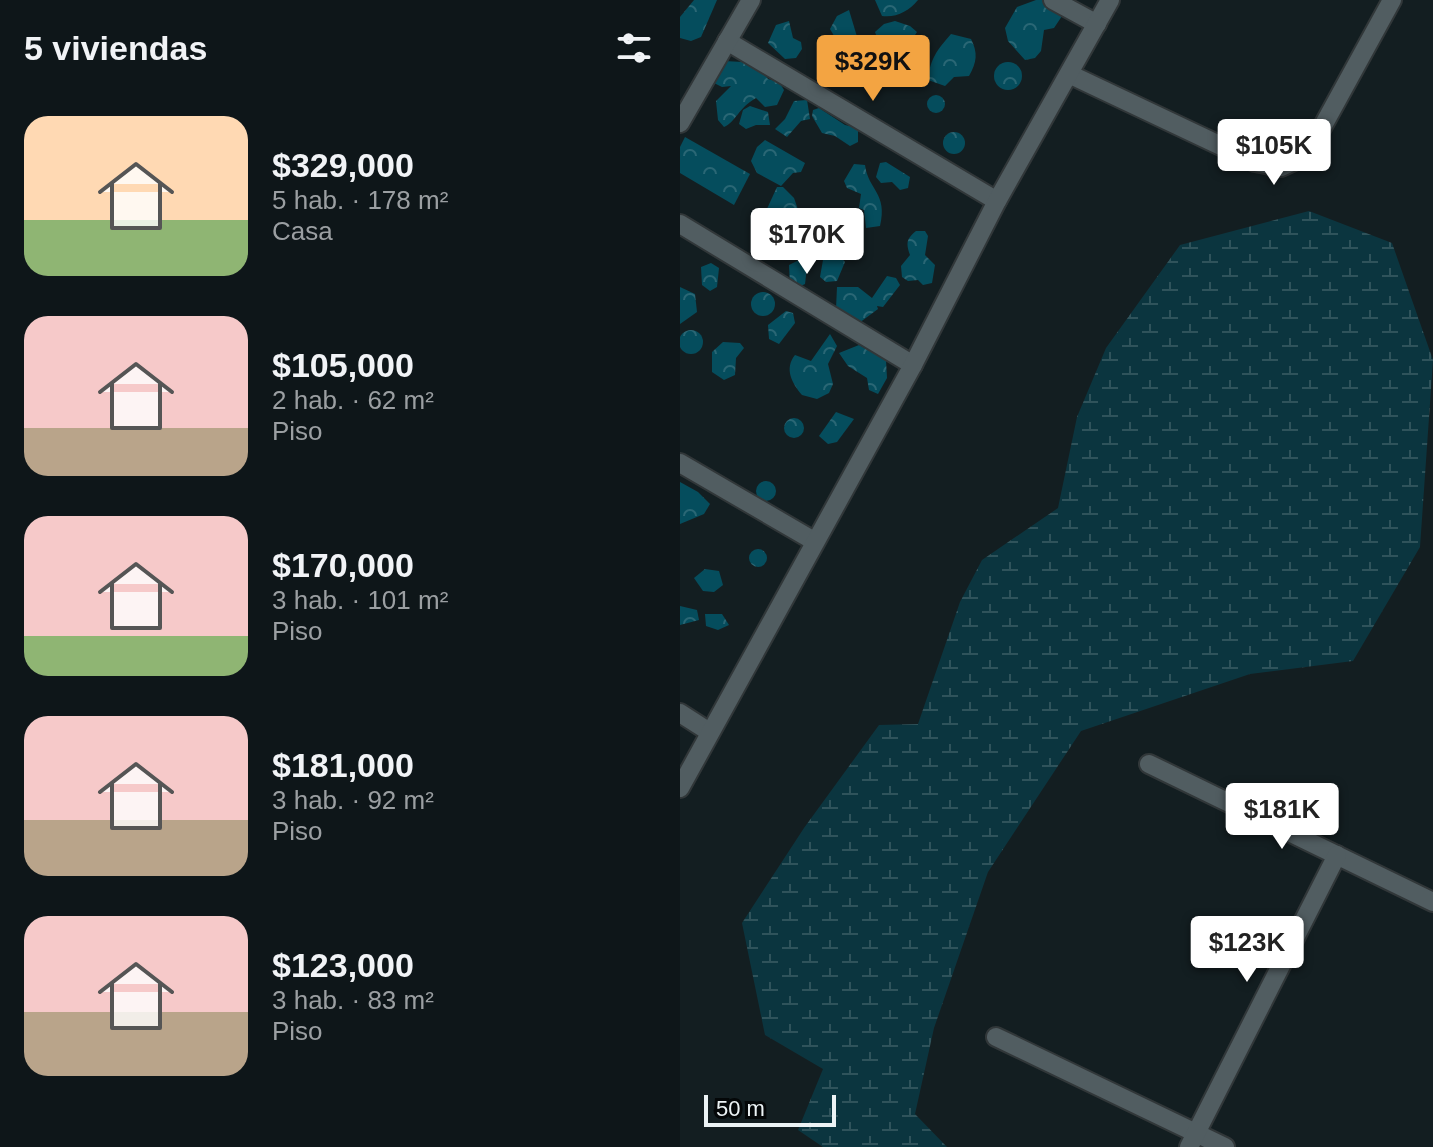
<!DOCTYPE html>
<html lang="es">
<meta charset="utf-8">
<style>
:root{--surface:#0e1619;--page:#1c2326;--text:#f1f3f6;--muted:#9b9fa2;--accent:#f3a442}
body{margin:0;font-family:Helvetica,sans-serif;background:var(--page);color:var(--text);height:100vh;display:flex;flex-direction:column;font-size:30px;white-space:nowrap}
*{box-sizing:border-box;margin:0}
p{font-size:26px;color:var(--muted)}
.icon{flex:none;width:44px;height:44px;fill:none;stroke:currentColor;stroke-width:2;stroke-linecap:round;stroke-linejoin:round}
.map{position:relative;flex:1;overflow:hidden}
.panel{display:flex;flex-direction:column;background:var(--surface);width:680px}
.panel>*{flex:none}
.scale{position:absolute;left:24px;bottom:20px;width:132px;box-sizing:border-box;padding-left:8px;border:4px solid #ecf3f5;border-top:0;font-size:22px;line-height:28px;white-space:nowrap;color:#ecf3f5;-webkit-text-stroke:6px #040708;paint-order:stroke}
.price{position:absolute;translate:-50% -68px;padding:0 18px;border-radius:8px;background:#fff;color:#222;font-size:26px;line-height:52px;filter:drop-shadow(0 2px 4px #0008)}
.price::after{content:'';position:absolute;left:50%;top:48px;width:24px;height:18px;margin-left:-12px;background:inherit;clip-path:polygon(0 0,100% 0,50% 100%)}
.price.selected{background:var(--accent);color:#111}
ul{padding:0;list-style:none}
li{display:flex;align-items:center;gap:24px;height:200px;padding:0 24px}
li span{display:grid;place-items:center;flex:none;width:224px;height:160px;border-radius:24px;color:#555}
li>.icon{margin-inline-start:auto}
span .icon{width:96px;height:96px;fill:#fffc;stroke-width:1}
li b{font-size:34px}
h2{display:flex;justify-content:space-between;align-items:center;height:96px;padding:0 24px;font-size:34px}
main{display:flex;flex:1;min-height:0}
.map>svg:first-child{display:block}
.forest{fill:url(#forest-crowns)}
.wetland{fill:url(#wetland-marsh)}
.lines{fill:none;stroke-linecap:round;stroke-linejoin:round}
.minor-casing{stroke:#313739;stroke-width:22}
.minor{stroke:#515d61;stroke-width:18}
</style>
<main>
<section class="panel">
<h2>5 viviendas<svg class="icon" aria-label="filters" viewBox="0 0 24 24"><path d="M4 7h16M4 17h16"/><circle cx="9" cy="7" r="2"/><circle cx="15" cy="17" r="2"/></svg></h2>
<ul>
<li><span style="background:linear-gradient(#ffd9b3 65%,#8fb573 0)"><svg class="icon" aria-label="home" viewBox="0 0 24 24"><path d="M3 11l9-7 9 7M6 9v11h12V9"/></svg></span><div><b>$329,000</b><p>5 hab. · 178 m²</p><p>Casa</p></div></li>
<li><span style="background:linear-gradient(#f6c9c9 70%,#b9a48a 0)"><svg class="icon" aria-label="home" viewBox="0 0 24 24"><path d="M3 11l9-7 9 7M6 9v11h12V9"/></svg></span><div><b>$105,000</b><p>2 hab. · 62 m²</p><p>Piso</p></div></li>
<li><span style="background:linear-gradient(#f6c9c9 75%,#8fb573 0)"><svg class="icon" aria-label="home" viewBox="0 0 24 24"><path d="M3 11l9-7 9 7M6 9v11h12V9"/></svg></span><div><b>$170,000</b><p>3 hab. · 101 m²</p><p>Piso</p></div></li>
<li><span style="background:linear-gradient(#f6c9c9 65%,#b9a48a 0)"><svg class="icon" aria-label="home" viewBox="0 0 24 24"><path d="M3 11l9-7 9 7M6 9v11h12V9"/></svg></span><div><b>$181,000</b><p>3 hab. · 92 m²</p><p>Piso</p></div></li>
<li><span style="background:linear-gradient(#f6c9c9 60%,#b9a48a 0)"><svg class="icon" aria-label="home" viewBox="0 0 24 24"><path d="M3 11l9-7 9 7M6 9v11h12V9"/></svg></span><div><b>$123,000</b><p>3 hab. · 83 m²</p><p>Piso</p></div></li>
</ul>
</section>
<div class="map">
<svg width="753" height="1147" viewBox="0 0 753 1147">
<defs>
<pattern id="forest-crowns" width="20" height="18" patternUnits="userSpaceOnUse" patternTransform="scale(2)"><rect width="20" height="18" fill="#054d5d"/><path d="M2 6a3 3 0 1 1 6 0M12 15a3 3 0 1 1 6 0" fill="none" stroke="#2a6775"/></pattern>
<pattern id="wetland-marsh" width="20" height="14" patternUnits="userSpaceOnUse" patternTransform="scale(2)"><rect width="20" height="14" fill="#0b353f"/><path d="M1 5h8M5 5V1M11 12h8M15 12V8" fill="none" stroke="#2f535b"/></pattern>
</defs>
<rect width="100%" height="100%" fill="#131e21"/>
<g class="forest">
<polygon points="14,0 37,0 21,37 11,41 0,38 0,17"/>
<path d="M195,0H238C229,11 216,18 202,16Z"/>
<polygon points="356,0 362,0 382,16 374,28 364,30 361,51 355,58 345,60 328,41 325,28 337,7"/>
<polygon points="169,10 178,40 167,48 160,46 150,29 157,16"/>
<polygon points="109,21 113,38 121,42 122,49 116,58 105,59 88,43 96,25"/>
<polygon points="215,21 230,26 237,32 233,38 217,36 216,42 206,44 198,40 195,32 204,24"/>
<path d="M271,34L291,39C298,53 297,62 289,76L274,77L265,86L248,80C250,59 257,50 271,34Z"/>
<path d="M191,39L201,46L187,72L190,79L184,87H173L164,75C169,54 169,46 191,39Z"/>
<path d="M44,61L63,62L81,70L88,79L99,82L104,90L97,105L85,107L76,98C58,108 56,122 44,127L38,120L36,101L51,86L42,87L34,83V76Z"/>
<circle cx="328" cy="76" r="14"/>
<circle cx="256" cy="104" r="9"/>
<polygon points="127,100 130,119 121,121 107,137 95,129 105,119 114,101"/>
<polygon points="70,106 88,112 90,125 76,125 66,129 59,124 63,110"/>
<polygon points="139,108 165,125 178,128 178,142 170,146 155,136 142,133 132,116 133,110"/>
<circle cx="274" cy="143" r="11"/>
<polygon points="5,137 70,174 54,205 0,173 0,147"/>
<polygon points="85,140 125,163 121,172 113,173 101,186 77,173 71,161 77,147"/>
<polygon points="206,162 230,177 228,188 220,190 212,182 201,183 196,177 200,163"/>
<path d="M174,164L185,165C188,190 208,193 200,226L186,228L184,210L179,208L181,194L167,188L164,181Z"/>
<polygon points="97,187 103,187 114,198 124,227 116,238 87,232 80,224"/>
<path d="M236,231H245L248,236L245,255L255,265L252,283L243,285L238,280L228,281L222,277L221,266L230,255C226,244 226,239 236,231Z"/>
<polygon points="120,243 159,255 165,262 157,281 146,282 140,277 143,260 121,251"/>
<polygon points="119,260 127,267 125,284 116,288 110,285 109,265"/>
<polygon points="31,263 39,268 37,287 30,291 22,285 21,267"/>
<polygon points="207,276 216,278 220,285 203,307 197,306 198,309 179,323 156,309 157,287 178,287 192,298"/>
<polygon points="0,287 15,294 17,312 0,324"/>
<circle cx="83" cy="304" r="12"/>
<polygon points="106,311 113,313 115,323 99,344 89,339 88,325"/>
<circle cx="11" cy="342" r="12"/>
<path d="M150,334L157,346L148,364L153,384L149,393L137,399L122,395C112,383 104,369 115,355L131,361Z"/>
<polygon points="43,342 60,343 64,348 56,358 55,375 44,380 32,372 32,352"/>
<polygon points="179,345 206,360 207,378 198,394 189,390 187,378 168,366 159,353"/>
<polygon points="156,412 174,419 157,442 148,444 139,436"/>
<circle cx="114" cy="428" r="10"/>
<circle cx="86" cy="491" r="10"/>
<polygon points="0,482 18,492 30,504 24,514 0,524"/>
<circle cx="78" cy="558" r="9"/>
<polygon points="25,569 39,571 43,585 34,592 23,591 14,578"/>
<polygon points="0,606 17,610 19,620 0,625"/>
<polygon points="25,614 42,614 49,625 38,630 26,626"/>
</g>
<polygon class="wetland" points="629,211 712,243 753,360 740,547 673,661 570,674 401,731 308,872 254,1028 235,1114 267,1147 143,1147 118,1130 143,1069 85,1035 62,923 124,828 199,725 238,724 280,602 302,560 378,508 397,417 426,348 500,245"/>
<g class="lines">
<g class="minor-casing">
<g id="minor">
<polyline points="373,0 417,24"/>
<polyline points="47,41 317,201"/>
<polyline points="389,74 575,162 601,167 627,155 712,0"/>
<polyline points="0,123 71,0"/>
<polyline points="0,224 233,365"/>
<polyline points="0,463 134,541"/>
<polyline points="0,713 28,731"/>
<polyline points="469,764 753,902"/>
<polyline points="0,788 233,365 317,201 430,0"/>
<polyline points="316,1037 545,1147"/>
<polyline points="509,1147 657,855"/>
</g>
</g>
<use href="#minor" class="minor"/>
</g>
</svg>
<div class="scale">50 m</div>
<b class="price selected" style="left:193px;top:103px">$329K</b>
<b class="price" style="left:594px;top:187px">$105K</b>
<b class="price" style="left:127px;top:276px">$170K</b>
<b class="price" style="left:602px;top:851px">$181K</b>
<b class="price" style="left:567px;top:984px">$123K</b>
</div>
</main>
